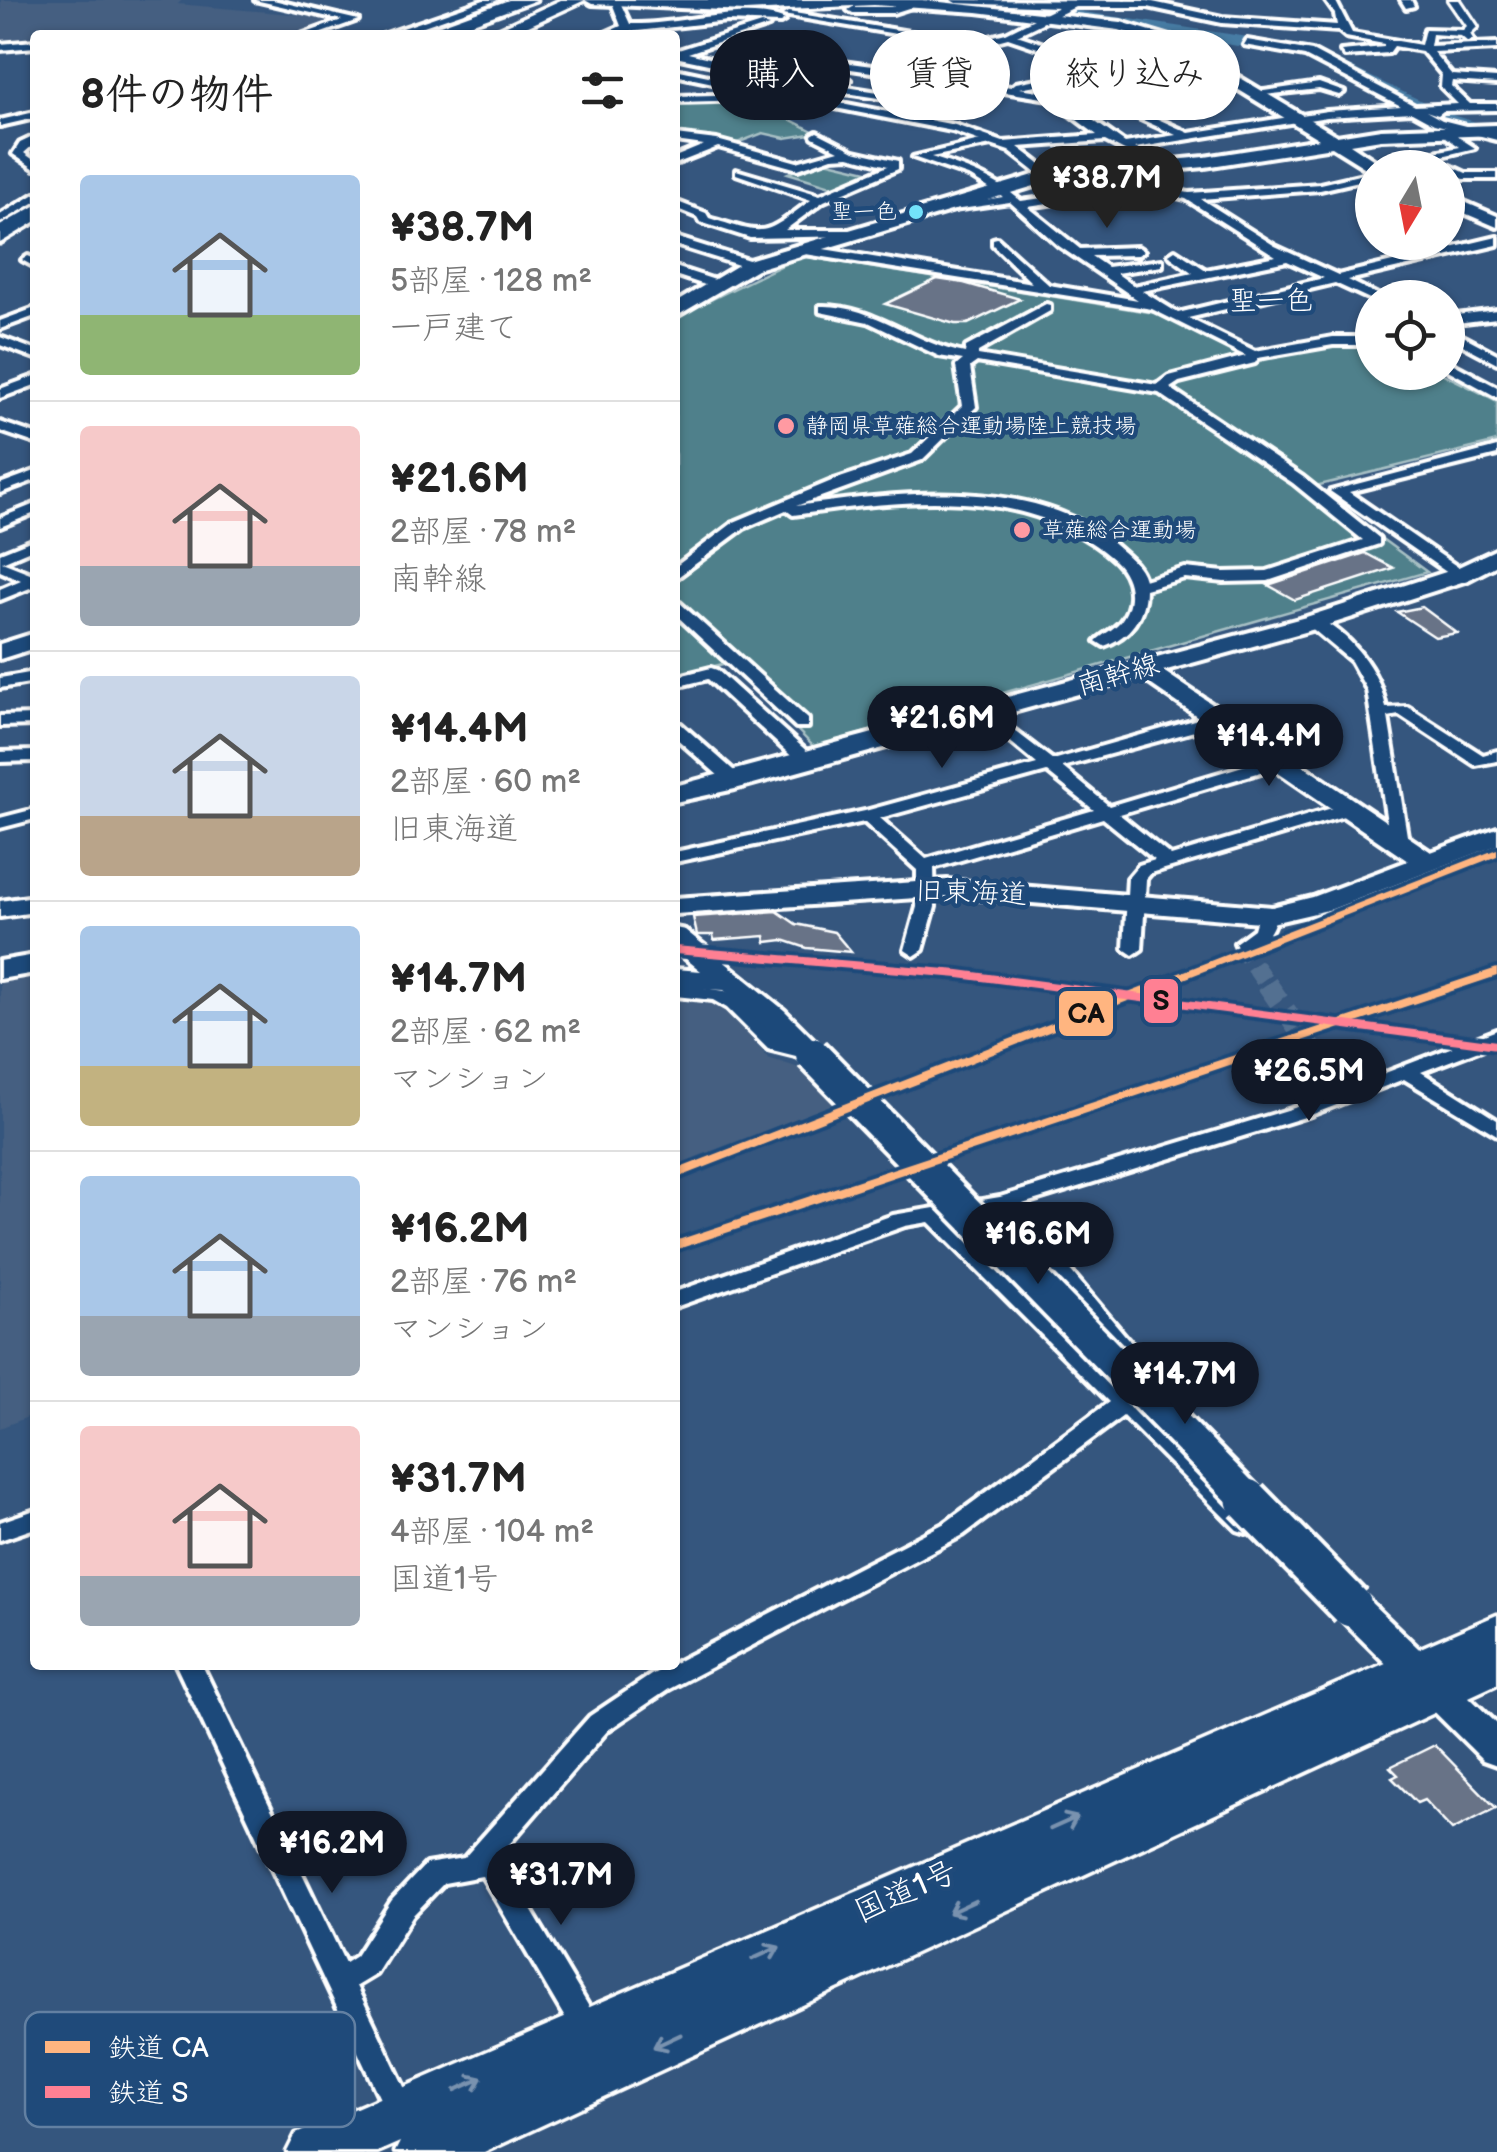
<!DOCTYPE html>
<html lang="ja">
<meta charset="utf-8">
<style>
:root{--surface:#fff;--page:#f6f6f6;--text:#222;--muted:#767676;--line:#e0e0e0;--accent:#111827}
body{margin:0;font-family:"Balsamiq Sans","Klee One",sans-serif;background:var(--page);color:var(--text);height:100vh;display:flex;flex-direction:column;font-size:38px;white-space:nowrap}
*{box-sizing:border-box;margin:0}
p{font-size:32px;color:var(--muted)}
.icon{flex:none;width:55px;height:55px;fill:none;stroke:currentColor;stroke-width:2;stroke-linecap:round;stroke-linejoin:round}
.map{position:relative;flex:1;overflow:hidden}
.drawer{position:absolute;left:30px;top:30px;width:650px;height:1640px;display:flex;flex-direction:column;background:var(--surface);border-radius:10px;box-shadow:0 2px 8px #0004}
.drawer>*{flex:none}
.banner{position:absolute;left:710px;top:30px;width:635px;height:90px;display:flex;gap:20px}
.needle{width:65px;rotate:190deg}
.fabs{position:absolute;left:1355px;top:150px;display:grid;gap:20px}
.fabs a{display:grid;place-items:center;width:110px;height:110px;border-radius:50%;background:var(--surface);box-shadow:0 2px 8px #0004;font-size:50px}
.price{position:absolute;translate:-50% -85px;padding:0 22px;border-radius:35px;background:var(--accent);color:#fff;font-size:32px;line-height:65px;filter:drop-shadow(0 2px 5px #0008)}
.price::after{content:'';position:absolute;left:50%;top:60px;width:30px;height:22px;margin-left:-15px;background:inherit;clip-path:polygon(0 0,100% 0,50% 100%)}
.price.current{background:#222;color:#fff}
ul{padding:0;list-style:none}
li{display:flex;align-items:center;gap:30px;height:250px;padding:0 50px}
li+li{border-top:2px solid var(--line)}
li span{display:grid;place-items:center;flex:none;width:280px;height:200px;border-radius:10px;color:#555}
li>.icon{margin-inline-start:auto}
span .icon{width:120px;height:120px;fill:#fffc;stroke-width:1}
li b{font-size:42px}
h2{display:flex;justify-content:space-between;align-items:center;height:120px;padding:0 50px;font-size:42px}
.pill{padding:0 35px;border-radius:45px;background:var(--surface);box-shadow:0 2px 8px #0004;font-size:35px;line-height:90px}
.pill.current{background:var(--accent);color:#fff}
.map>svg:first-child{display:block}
.built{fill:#445f81}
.green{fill:#50808b;stroke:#a8c0c5;stroke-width:2.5}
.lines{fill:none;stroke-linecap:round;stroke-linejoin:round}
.river{fill:#477ba4;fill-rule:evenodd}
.building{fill:#677387;stroke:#fff;stroke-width:2.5}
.street-tunnel-far1{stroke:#536f91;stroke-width:18;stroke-dasharray:18 9;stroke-linecap:butt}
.street-tunnel{stroke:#536f91;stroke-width:21;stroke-dasharray:21 11;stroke-linecap:butt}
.street-casing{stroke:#fff;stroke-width:8}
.secondary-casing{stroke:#fff;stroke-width:8}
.highway-casing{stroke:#fff;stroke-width:7}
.street{fill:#1f4a7a;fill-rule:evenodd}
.secondary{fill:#1f4a7a;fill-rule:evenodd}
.highway{fill:#1f4a7a;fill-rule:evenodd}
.secondary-bridge-far1-casing{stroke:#fff;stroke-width:40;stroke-linecap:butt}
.secondary-bridge-casing{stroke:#fff;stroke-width:49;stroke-linecap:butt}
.secondary-bridge-far1{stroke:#1f4a7a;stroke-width:32}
.secondary-bridge{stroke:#1f4a7a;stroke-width:41}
.rail-1-casing{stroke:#1f4a7a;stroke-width:8}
.rail-2-casing{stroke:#1f4a7a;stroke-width:8}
.rail-1{fill:#ffb580;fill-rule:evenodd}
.rail-2{fill:#ff8093;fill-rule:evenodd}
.oneway{stroke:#7992af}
.bus-dot{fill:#73e2fa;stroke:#1f4a7a;stroke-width:4}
.poi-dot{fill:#ff9aa2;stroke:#1f4a7a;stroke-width:4}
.labels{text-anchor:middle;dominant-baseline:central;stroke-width:9;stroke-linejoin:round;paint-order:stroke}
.far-bus-label{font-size:22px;fill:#fff;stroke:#1f4a7a;text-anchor:end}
.far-poi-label{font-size:22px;fill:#fff;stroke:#1f4a7a;text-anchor:start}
.far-quarter-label{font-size:28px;fill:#fff;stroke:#1f4a7a}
.street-label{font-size:28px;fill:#fff;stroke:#1f4a7a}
.near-street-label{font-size:32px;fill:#fff;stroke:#1f4a7a}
.key{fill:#1f4a7a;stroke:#6280a2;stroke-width:2.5}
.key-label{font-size:28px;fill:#fff}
.line-badge{stroke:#1f4a7a;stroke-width:4}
.pale-badge-label{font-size:28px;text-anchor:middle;font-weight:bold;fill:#111}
</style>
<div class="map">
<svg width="1497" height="2152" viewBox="0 0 1497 2152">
<rect width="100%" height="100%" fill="#35567e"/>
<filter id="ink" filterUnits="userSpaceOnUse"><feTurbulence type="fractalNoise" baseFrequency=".01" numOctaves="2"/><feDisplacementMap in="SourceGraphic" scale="20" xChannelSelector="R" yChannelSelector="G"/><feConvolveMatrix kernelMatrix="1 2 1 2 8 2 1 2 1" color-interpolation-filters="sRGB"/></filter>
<g filter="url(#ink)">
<g class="built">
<polygon points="1,0 182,0 178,4 347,19 299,35 35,35 35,43 0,46"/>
<polygon points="35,974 35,1414 0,1428 0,979"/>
<polygon points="675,995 721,1002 768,1058 809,1071 839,1102 675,1165"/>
</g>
<g class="green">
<polygon points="770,96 822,103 812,108 773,111 817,133 785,138 763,133 732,145 675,137 675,102"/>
<polygon points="821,160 871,172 837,188 788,173"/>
<polygon points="801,256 1155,313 1239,355 1262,360 1335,345 1372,346 1372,372 1441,373 1497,401 1497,442 1311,487 1427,572 814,747 731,662 675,676 675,317"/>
</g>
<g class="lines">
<polygon class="river" points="931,0 984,0 1064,9 1307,46 1449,114 1497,129 1497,141 1435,122 1303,56 1064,19 939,5"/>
</g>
<g class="building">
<polygon points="937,279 964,283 1020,299 968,324 955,324 885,304"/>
<polygon points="1365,553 1393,568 1295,600 1268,585"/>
<polygon points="1422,607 1457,633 1435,637 1397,612"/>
<polygon points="777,911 796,924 834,932 851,952 807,948 783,940 766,942 765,936 714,940 713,935 697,935 693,917"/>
<polygon points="1435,1745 1496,1808 1452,1830 1424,1800 1417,1803 1392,1778 1398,1775 1390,1767"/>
</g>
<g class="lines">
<polyline class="street-tunnel-far1" points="1244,943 1241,947 1269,987"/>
<polyline class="street-tunnel" points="1267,984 1339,1088"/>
<g class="street-casing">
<g id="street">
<polygon points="255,0 273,0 358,20 316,35 301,35 342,20"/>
<polygon points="484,0 498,0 398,35 383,35"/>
<path d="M611,0H619L630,24C674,26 745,3 785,20L780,23L727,21L601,35L621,26Z"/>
<polygon points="915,0 918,5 893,13 853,13 848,10 853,7 892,7"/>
<path d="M951,0L1148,1L1222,17L1337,25L1335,14L1325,0H1335L1352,33L1421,45L1425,29L1463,30L1467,26L1449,0H1459L1477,27L1470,34L1473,39L1468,42L1461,36L1432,34L1430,46L1497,43V49L1433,52L1452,75L1497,78V84L1452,81L1451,86L1470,104H1497V110L1443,111L1438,115L1426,111L1442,120L1497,134V140L1434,124L1412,112L1327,117L1135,148L1164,164L1166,166L1160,169L1105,141L1018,147L1078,193L1173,190L1189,193L1320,184L1372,172V178L1320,190L1201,199L1275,246L1338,275L1497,237V245L1348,280L1384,298H1372V300L1335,283L1188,318L1255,351L1333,337H1372V345H1333L1258,358L1255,363L1179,382L1170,388L1303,477L1379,538V544L1268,581L1224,582L1185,578L1145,589C1145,616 1130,637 1104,646L1096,641C1103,634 1113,630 1120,622C1136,603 1132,577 1115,561C1028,482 900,500 793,515L786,510L744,528L675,579V567L734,522L834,480L912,454L962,406L956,366L963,360L939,356L868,322L820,312V306C873,304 914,344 965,353L966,347L1046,304L1050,305V311L978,352V355L1157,385L1169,376L1246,356L1152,309L799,253L793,249L799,245L1032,283L993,245V239L997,238L1049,285L1138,300L1059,246L1010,202L939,212V208L943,207L1003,197L971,177L913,157L980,141L952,131L790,99L675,102V96L790,93L955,125L1003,142L1097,135L1049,99L979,88L974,92L892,100L825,90V86L845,77L850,80L840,86L891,94L966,86L824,65L828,60L879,67L926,39L783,15L788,12L970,42L1006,33L1058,7L956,3ZM1075,7H1148L1222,23L1339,31L1346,37L1384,44V47L1341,51L1345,56L1389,53L1394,46L1422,51L1442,75L1441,87L1458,104L1415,106L1312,51L1247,40L1244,45L1305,56L1401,106L1327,111L1189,133L1118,101H1110V105L1176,135L1125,143L1056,94L1020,88L1082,76L1103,87L1169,76L1173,71L1105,81L1083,70L1016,83L1011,87L918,73L966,49L1008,38L1058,55L1160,36L1155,33L1059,49L1017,35ZM937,41L958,45L907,72L890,69ZM991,145L1009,151L1065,195L1021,201C994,177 965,168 931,157ZM1173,196L1186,199L1276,256L1206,270L1175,250L1169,254L1171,257L1193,273L1134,286L1116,273L1162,266V260L1107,267L1091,256L1138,255L1144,251L1138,247L1080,249L1028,207L1075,200ZM1287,261L1324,278L1178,313L1142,291ZM977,362L1159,393L1293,483L1363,540L1267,571L1224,572L1185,568L1144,580C1140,564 1127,556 1115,545C1036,474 893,493 796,506L922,460L976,407L970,367Z"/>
<polygon points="1401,0 1411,0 1414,6 1406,8"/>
<polygon points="761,24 769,26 688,53 784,76 784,80 675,57 675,51"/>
<polygon points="35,41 35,47 0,50 0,44"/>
<polygon points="1181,45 1185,50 1125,60 1131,67 1108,71 1103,68 1118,63 1112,56"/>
<polygon points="675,69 751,85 756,88 751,91 675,75"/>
<polygon points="1319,83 1344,92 1339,95 1319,89 1255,96 1250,93"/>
<polygon points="35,112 35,118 0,126 0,120"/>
<polygon points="1446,129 1475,148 1434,158 1466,173 1497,173 1497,179 1464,179 1448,172 1448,168 1435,168 1422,161 1400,168 1381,168 1419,155 1460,147 1442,134 1441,132"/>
<path d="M817,132L854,151L898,161V169L824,201L785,230H851L855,232V236L750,238L700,222L697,217L675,208V201L706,213L709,218C768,236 762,237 811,200L736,174V170L820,195L888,166L849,156L832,157L798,169L718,147L675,164V157L704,145L675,141V135L717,140L797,162L839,150L813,137L812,135Z"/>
<polygon points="35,136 35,143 24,153 35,161 35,169 13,154 20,143"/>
<polygon points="35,194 35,202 0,223 0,215"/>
<polygon points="675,237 755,262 757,265 751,269 675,245"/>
<polygon points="28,256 35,259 35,267 22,260"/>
<polygon points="675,267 721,282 723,285 717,289 675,275"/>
<polygon points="35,308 35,316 0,329 0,321"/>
<polygon points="1497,310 1497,318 1448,324 1448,316"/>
<polygon points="1448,328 1497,354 1497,363 1448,337"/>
<polygon points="0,337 35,350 35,358 0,345"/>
<polygon points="1448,361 1497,387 1497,397 1448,370"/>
<polygon points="35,376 35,385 0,398 0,389"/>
<polygon points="0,422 35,434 35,443 0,431"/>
<polygon points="1497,447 1497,455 1349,492 1465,572 1465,578 1455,578 1330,491"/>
<polygon points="35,471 35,480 0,493 0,484"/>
<polygon points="35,504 35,513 0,527 0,518"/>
<polygon points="35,539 35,548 2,562 35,575 35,586 0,600 0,589 21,580 0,571 0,553"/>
<polygon points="675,601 680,603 808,719 808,727 796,727 675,614"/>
<path d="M1314,617C1349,631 1380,671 1386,708L1408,707L1483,755L1497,751V761L1475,765L1399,715L1388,717L1408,842L1405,846H1393L1390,842L1367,690L1351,661L1308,625L1306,622Z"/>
<polygon points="711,668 717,670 812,756 812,764 800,764 708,679 675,687 675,677"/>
<polygon points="35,672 35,682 0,688 0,678"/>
<path d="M984,707L1053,760L1212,715H1224V723L1062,767L1109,806L1273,757H1285V765L1119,814L1171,856L1342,805L1348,804L1357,809L1354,813L1151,873L1146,879L1142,949L1133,955L1124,949L1128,878L1139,865L1155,860L1103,818L934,868L935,907L923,950L914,956L905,950L917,907V870L864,822L675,862V852L865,811L1037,764L978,715V709ZM1047,772L1094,810L926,859L880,818Z"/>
<polygon points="35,715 35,725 0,726 0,716"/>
<polygon points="675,723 681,724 741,777 744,781 741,785 729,785 675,737"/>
<polygon points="35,751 35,761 0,762 0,752"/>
<polygon points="35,809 35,819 0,828 0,818"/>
<path d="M1267,909L1276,915C1273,935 1258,950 1237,947L1235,943L1254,929L1258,915Z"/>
<polygon points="675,984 725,991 741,1000 782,1041 819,1050 822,1054 812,1060 768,1049 727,1008 713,1000 675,996"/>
<path d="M1497,1030V1043L1421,1072L1497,1120V1135L1404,1079L1308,1116L1016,1206L1134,1346L1110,1367L1103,1369L1255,1518L1258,1524L1255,1530L1246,1533L1237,1530L1123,1416L963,1535L669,1689L608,1730L499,1856L598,2022L603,2031L598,2040L588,2044L578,2040L482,1876L444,1883L412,1916L376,1974L356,1986L435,2152H405L176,1665H202L345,1963L356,1956L392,1900L426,1864L464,1858L590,1716L651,1675L945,1523L1109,1402L929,1222L905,1226L675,1307V1292L893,1215L1000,1197L1294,1108ZM997,1211L1110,1345L1093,1359L950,1218Z"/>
<polygon points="35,1510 35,1528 0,1540 0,1522"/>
</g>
</g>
<g class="secondary-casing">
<g id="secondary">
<polygon points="585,0 922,0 1121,22 1174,38 1337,136 1381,129 1497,125 1497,135 1381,139 1350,144 1386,168 1372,168 1372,172 1332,147 1205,167 1051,181 757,269 675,317 675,303 745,261 1044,172 1205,157 1319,139 1164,44 1119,30 977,12 874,5 745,11 592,4"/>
<polygon points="1448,195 1497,216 1497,227 1448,206"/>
<polygon points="1497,549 1497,565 1468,580 1322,627 1163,671 1431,852 1497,828 1497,845 1332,909 1272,923 947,896 675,914 675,898 947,880 1272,907 1313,897 1408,861 1140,677 735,789 675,802 675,786 1306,617 1452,570"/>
<polygon points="35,633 35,648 0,659 0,644"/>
<polygon points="35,896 35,912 0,917 0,901"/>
<polygon points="675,928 685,930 784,1010 822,1048 827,1054 822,1060 802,1060 724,990 675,987 675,969 701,971 675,950"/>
<polygon points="35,955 35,973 0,979 0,961"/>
<polygon points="1351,1592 1364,1596 1497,1724 1497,1765 1483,1760 1338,1616 1332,1606 1338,1596"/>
</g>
</g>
<g class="highway-casing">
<g id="highway">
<polygon points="509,0 536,0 440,35 413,35"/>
<polygon points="561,0 585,0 511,34 499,34 496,30"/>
<polygon points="35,206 35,222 0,243 0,226"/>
<polygon points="1497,1615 1497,1684 484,2152 395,2152 400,2142 377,2152 287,2152 296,2134"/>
</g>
</g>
<use href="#street" class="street"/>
<use href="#secondary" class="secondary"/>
<use href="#highway" class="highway"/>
<g class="secondary-bridge-far1-casing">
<polyline id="secondary-bridge-far1" points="812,1054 1250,1502"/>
</g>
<g class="secondary-bridge-casing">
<polyline id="secondary-bridge" points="1247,1500 1351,1606"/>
</g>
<use href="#secondary-bridge-far1" class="secondary-bridge-far1"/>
<use href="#secondary-bridge" class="secondary-bridge"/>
<g class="rail-1-casing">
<g id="rail-1">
<polygon points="1497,849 1497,856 675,1179 675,1170"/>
<polygon points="1497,968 1497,976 675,1250 675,1241"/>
</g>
</g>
<g class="rail-2-casing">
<polygon id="rail-2" points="675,946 959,970 1497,1041 1497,1049 959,978 675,954"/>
</g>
<use href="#rail-1" class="rail-1"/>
<use href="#rail-2" class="rail-2"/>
</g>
<defs><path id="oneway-shaft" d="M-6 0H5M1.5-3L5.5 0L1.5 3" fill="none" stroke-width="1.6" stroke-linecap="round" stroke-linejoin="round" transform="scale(2.5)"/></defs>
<g class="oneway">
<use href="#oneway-shaft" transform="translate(1064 1823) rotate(-24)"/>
<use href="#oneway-shaft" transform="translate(962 1907) rotate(155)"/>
<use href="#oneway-shaft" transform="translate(766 1953) rotate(-24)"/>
<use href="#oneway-shaft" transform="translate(667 2041) rotate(155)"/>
<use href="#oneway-shaft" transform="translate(469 2084) rotate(-24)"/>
</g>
</g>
<circle class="bus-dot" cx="916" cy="212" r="9"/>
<g class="poi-dot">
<circle cx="786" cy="426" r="10"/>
<circle cx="1022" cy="530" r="10"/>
</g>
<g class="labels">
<g class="far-bus-label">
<text x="897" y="212">聖一色</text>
</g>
<g class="far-poi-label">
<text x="806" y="426">静岡県草薙総合運動場陸上競技場</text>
<text x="1042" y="530">草薙総合運動場</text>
</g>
<g class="far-quarter-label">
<text x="1271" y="301">聖一色</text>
</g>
<g class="street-label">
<text transform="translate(1118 675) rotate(-16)">南幹線</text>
<text transform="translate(971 893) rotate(2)">旧東海道</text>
</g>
<g class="near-street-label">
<text transform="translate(906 1892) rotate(-24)">国道1号</text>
</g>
</g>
<rect x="25" y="2012" width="330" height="115" rx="15" class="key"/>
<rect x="45" y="2041" width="45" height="12" fill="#ffb580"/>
<rect x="45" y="2086" width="45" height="12" fill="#ff8093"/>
<g class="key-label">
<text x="108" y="2057">鉄道 CA</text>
<text x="108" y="2102">鉄道 S</text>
</g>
<g class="line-badge">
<rect x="1142" y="977" width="38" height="48" rx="10" fill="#ff8093"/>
<rect x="1057" y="989" width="58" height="49" rx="10" fill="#ffb580"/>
</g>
<g class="pale-badge-label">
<text x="1161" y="1010">S</text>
<text x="1086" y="1023">CA</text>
</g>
</svg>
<div class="fabs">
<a><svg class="needle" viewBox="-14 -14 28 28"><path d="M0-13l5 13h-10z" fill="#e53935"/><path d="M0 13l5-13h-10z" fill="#767676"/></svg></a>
<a><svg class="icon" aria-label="locate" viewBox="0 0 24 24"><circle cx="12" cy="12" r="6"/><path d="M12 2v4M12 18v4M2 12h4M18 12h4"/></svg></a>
</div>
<b class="price current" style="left:1107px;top:231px">¥38.7M</b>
<b class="price" style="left:942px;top:771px">¥21.6M</b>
<b class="price" style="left:1269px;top:789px">¥14.4M</b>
<b class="price" style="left:1309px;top:1124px">¥26.5M</b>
<b class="price" style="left:1038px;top:1287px">¥16.6M</b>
<b class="price" style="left:1185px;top:1427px">¥14.7M</b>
<b class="price" style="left:332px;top:1896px">¥16.2M</b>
<b class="price" style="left:561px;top:1928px">¥31.7M</b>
<div class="banner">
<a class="pill current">購入</a>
<a class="pill">賃貸</a>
<a class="pill">絞り込み</a>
</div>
<section class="drawer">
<h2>8件の物件<svg class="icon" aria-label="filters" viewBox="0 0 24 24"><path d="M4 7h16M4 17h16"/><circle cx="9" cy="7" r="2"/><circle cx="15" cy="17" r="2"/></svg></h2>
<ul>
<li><span style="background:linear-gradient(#a9c7e8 70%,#8fb573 0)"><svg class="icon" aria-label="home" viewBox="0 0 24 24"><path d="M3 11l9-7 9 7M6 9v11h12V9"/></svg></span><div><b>¥38.7M</b><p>5部屋 · 128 m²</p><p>一戸建て</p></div></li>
<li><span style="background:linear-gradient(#f6c9c9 70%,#9aa5b1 0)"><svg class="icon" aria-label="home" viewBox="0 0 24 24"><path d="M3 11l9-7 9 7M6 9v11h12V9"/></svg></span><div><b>¥21.6M</b><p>2部屋 · 78 m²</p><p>南幹線</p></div></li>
<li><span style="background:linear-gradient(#c9d6e8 70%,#b9a48a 0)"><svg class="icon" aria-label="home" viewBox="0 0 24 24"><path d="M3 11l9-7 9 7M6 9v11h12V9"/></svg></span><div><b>¥14.4M</b><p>2部屋 · 60 m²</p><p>旧東海道</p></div></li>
<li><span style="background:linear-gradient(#a9c7e8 70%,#c2b280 0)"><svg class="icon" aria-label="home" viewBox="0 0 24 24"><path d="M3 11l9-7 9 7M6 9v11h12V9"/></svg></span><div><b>¥14.7M</b><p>2部屋 · 62 m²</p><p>マンション</p></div></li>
<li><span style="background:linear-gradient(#a9c7e8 70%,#9aa5b1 0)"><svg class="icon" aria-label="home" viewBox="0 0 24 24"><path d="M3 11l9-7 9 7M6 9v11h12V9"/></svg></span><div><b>¥16.2M</b><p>2部屋 · 76 m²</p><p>マンション</p></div></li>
<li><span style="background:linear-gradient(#f6c9c9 75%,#9aa5b1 0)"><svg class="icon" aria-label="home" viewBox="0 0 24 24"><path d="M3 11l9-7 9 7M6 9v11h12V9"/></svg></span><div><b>¥31.7M</b><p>4部屋 · 104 m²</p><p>国道1号</p></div></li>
</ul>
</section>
</div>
